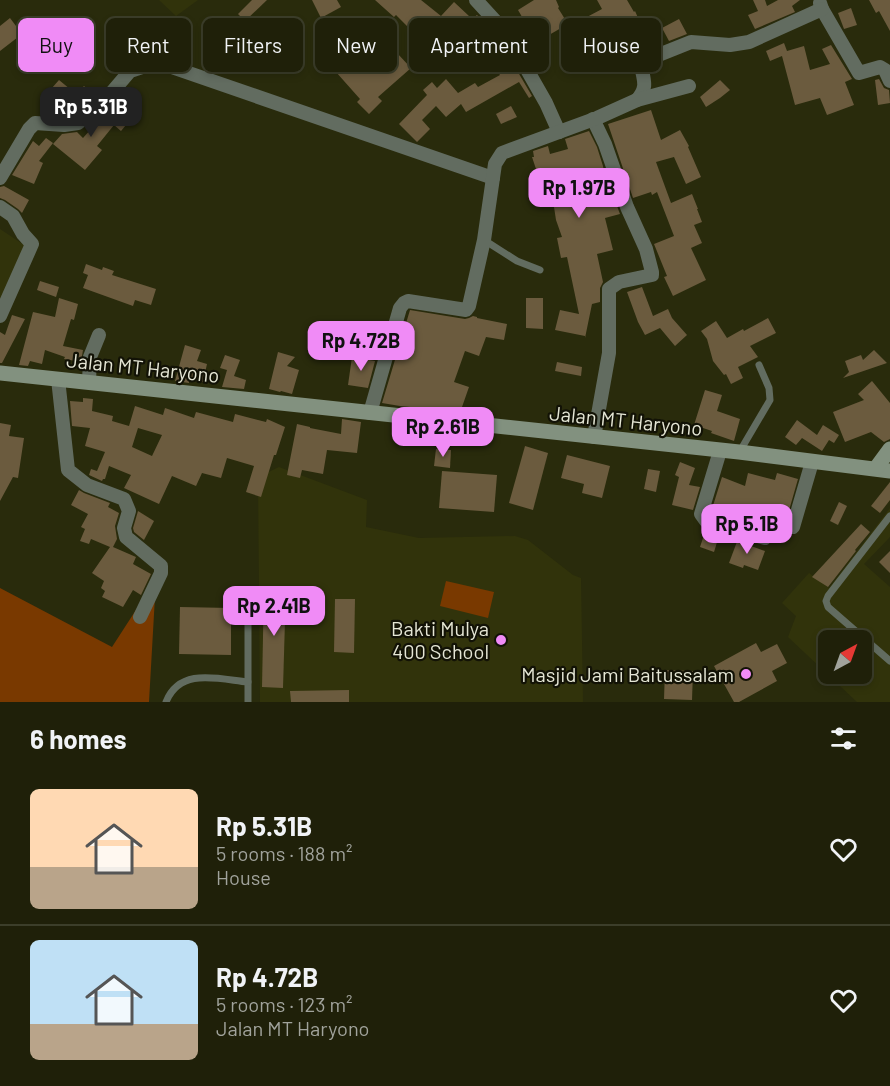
<!DOCTYPE html>
<meta charset="utf-8">
<style>
:root{--surface:#1f2009;--page:#2c2d17;--text:#f1f3f6;--muted:#a1a39c;--line:#3c3e2a;--accent:#f08bf6}
body{margin:0;font-family:Barlow,sans-serif;background:var(--page);color:var(--text);height:100vh;display:flex;flex-direction:column;font-size:22px;white-space:nowrap}
*{box-sizing:border-box;margin:0}
p{font-size:20px;color:var(--muted)}
.icon{flex:none;width:33px;height:33px;fill:none;stroke:currentColor;stroke-width:2;stroke-linecap:round;stroke-linejoin:round}
.map{position:relative;height:702px;overflow:hidden}
.details{display:flex;flex-direction:column;background:var(--surface);flex:1}
.details>*{flex:none}
.banner{position:absolute;left:18px;top:18px;width:855px;height:54px;display:flex;gap:12px}
.needle{width:39px;rotate:41deg}
.buttons{position:absolute;left:818px;top:630px;display:grid;gap:12px}
.buttons a{display:grid;place-items:center;width:54px;height:54px;border-radius:9px;background:var(--surface);box-shadow:0 3px 9px #0003,0 0 0 2px var(--line);font-size:30px}
.price{position:absolute;translate:-50% -51px;padding:0 14px;border-radius:12px;background:var(--accent);color:#111;font-size:20px;line-height:39px;filter:drop-shadow(0 2px 3px #0008)}
.price::after{content:'';position:absolute;left:50%;top:36px;width:18px;height:14px;margin-left:-9px;background:inherit;clip-path:polygon(0 0,100% 0,50% 100%)}
.price.selected{background:#222;color:#fff}
ul{padding:0;list-style:none}
li{display:flex;align-items:center;gap:18px;height:150px;padding:0 30px}
li+li{border-top:2px solid var(--line)}
li span{display:grid;place-items:center;flex:none;width:168px;height:120px;border-radius:9px;color:#555}
li>.icon{margin-inline-start:auto}
span .icon{width:72px;height:72px;fill:#fffc;stroke-width:1}
li b{font-size:26px}
h2{display:flex;justify-content:space-between;align-items:center;height:72px;padding:0 30px;font-size:26px}
.pill{padding:0 21px;border-radius:9px;background:var(--surface);box-shadow:0 3px 9px #0003,0 0 0 2px var(--line);font-size:21px;line-height:54px}
.pill.selected{background:var(--accent);color:#111}
.map>svg:first-child{display:block}
.built{fill:#31330b;fill-rule:evenodd}
.green{fill:#793900}
.building{fill:#6b5b3e;fill-rule:evenodd}
.lines{fill:none;stroke-linecap:round;stroke-linejoin:round}
.lane{stroke:#626c60;stroke-width:7}
.street{stroke:#626c60;stroke-width:14}
.secondary{stroke:#82917f;stroke-width:15}
.poi-dot{fill:#f08bf6;stroke:#121206;stroke-width:2}
.labels{text-anchor:middle;dominant-baseline:central;stroke-width:4.5;stroke-linejoin:round;paint-order:stroke}
.street-label{font-size:20px;fill:#e5e6d5;stroke:#121206}
.poi-label{font-size:20px;fill:#e5e6d5;stroke:#121206;text-anchor:end}
</style>
<div class="map">
<svg width="890" height="702" viewBox="0 0 890 702">
<rect width="100%" height="100%" fill="#292b0c"/>
<g class="built">
<polygon points="159,0 198,0 176,16"/>
<polygon points="0,229 27,247 0,308"/>
<polygon points="279,467 367,500 366,527 419,538 515,536 528,540 573,575 581,578 583,702 260,702 258,477"/>
<path d="M890,508V537L864,564L890,587V702H857L788,637L796,616L782,603L809,573L829,588ZM828,640H861V674H828Z"/>
</g>
<g class="green">
<polygon points="156,579 149,702 0,702 0,588 112,647"/>
<polygon points="446,581 494,592 488,618 440,606"/>
</g>
<g class="building">
<polygon points="252,0 267,0 245,21 238,14"/>
<polygon points="312,0 337,0 341,7 321,18"/>
<polygon points="375,0 421,0 441,16 454,2 469,16 444,40 421,17 409,28 396,15 394,17"/>
<polygon points="534,0 556,0 559,7 558,8 568,24 549,35 533,42 526,28 528,27 518,10"/>
<polygon points="597,0 627,0 634,12 635,11 646,36 639,39 645,51 636,56 624,32 617,36 614,30 591,43 596,50 580,60 570,65 565,54 578,48 573,39 591,27 585,18 602,9"/>
<polygon points="753,0 765,0 767,6 778,0 800,0 792,6 795,12 755,29 748,15 758,11"/>
<polygon points="869,0 890,0 890,31 879,11 876,13"/>
<polygon points="851,8 857,25 844,29 838,13"/>
<polygon points="477,15 491,30 505,50 532,96 529,98 519,82 466,112 461,104 446,117 436,106 422,120 430,129 417,142 399,124 427,95 423,90 432,82 437,88 446,79 458,93 475,83 478,87 500,75 498,72 500,70 492,57 495,54 482,35 485,33 473,18"/>
<polygon points="10,18 22,34 0,51 0,26"/>
<polygon points="679,19 687,34 669,41 662,28"/>
<polygon points="353,32 365,50 379,38 394,55 397,53 411,68 378,97 382,101 369,114 357,102 360,99 336,72 340,68 327,49"/>
<polygon points="784,43 787,51 804,46 810,70 830,64 822,49 831,45 852,79 845,82 854,105 827,115 820,98 795,105 782,56 770,61 766,51"/>
<polygon points="879,79 884,88 889,90 890,103 878,105 875,80"/>
<polygon points="59,80 76,94 84,86 96,97 74,114 66,116 44,97"/>
<polygon points="720,80 730,90 720,98 706,107 700,97"/>
<polygon points="114,104 131,119 121,131 114,125 97,146 102,150 85,170 53,144 62,134 77,132 83,138 99,120 97,119"/>
<polygon points="511,106 517,117 501,124 496,114"/>
<polygon points="651,110 661,140 680,130 689,146 688,147 701,177 686,184 674,157 656,162 671,203 692,194 698,209 697,209 702,222 694,225 702,243 691,248 706,280 673,296 664,277 667,276 654,244 674,236 657,192 652,195 651,192 633,198 608,124"/>
<polygon points="589,131 597,147 603,166 607,188 609,187 610,193 612,193 620,214 605,218 613,250 597,254 603,282 600,288 600,302 592,304 585,338 585,336 555,330 560,310 579,314 567,257 561,258 557,238 562,237 556,220 552,194 547,196 543,183 541,184 532,157 534,157 533,151 548,146 550,154 568,149 565,139"/>
<polygon points="46,138 53,143 39,161 43,163 34,184 12,175 33,141 39,146"/>
<polygon points="4,186 29,200 22,213 18,209 5,200 0,198 0,187"/>
<polygon points="86,264 102,270 103,267 114,271 112,275 156,289 151,305 135,300 133,306 83,288 88,275 83,273"/>
<polygon points="40,281 59,287 56,297 37,290"/>
<polygon points="642,287 653,316 668,309 672,318 687,335 675,346 660,328 645,335 638,322 627,292"/>
<polygon points="59,298 78,304 74,320 71,319 63,346 83,350 81,362 64,359 65,357 45,350 42,364 30,361 28,366 19,365 33,312 55,317"/>
<polygon points="526,298 543,298 543,329 526,328"/>
<polygon points="410,310 465,319 469,318 473,316 477,317 477,318 507,324 504,340 486,337 479,356 465,351 454,382 469,387 462,407 469,407 469,413 400,406 382,403"/>
<polygon points="12,315 25,319 2,363 0,363 0,332 5,335"/>
<polygon points="768,318 776,333 750,346 758,357 738,367 743,378 731,384 726,374 724,375 713,361 707,339 701,331 716,321 727,338 743,329 744,331"/>
<polygon points="185,345 201,350 197,361 207,364 203,382 189,379 189,383 175,381"/>
<polygon points="874,350 887,363 843,378 849,372 845,361 861,355 863,360"/>
<polygon points="278,352 295,357 287,366 299,370 292,394 281,391 280,392 269,389"/>
<polygon points="225,355 240,360 234,376 246,380 244,389 222,387 227,370 220,368"/>
<polygon points="352,357 375,361 368,388 348,385"/>
<polygon points="557,362 582,367 581,376 555,371"/>
<polygon points="872,381 890,403 890,439 884,442 871,432 845,442 833,412 864,400 858,394"/>
<polygon points="705,390 722,395 717,411 740,419 734,441 711,433 712,431 694,425"/>
<path d="M83,398L93,399L92,411L113,416L112,421L129,426L135,406L163,415L165,408L194,418L196,412L233,422L235,414L266,422L267,419L285,427L276,455H274L261,497L246,492L254,466L227,458L221,478L202,473L196,486L172,476L159,504L124,488L131,475L109,466L105,479H103L102,481L89,475L91,469L97,471L105,452L85,446L90,428L72,426L70,401L83,402ZM138,428L162,435L152,456L132,447Z"/>
<polygon points="342,419 361,422 357,453 327,450 323,474 302,470 300,478 287,475 297,424 310,427 310,428 341,434"/>
<polygon points="797,420 817,435 823,425 839,435 834,443 829,440 822,451 802,438 796,445 785,437"/>
<polygon points="0,423 11,425 9,436 24,438 18,478 13,477 0,501"/>
<polygon points="525,446 548,453 533,510 509,503"/>
<polygon points="436,449 451,450 450,468 434,466"/>
<polygon points="567,455 610,466 602,498 582,493 584,484 561,478"/>
<polygon points="680,462 695,468 689,485 700,487 693,510 672,505 679,477 675,475"/>
<polygon points="648,469 660,471 656,492 644,489"/>
<polygon points="442,471 497,475 494,512 439,508"/>
<polygon points="748,473 775,480 777,473 798,479 784,528 765,522 766,520 726,510 724,517 711,512 722,477 745,486"/>
<polygon points="890,482 890,500 880,513 871,506"/>
<polygon points="79,490 84,493 110,503 108,507 119,513 115,526 117,539 113,547 136,557 133,564 151,574 141,595 133,590 123,607 102,597 105,591 101,588 104,581 92,573 110,547 91,539 89,544 80,541 85,529 81,527 88,514 71,505"/>
<polygon points="839,502 847,506 838,525 830,521"/>
<polygon points="138,511 154,521 144,540 134,532 133,528"/>
<polygon points="861,524 870,532 855,550 856,551 828,587 812,577"/>
<polygon points="704,535 718,539 714,552 700,547"/>
<polygon points="738,539 752,544 751,546 765,551 758,570 744,565 743,568 729,563"/>
<polygon points="890,551 890,573 879,562"/>
<polygon points="264,586 286,587 283,688 262,687"/>
<polygon points="335,599 355,599 354,653 334,652"/>
<polygon points="180,607 231,608 231,655 179,654"/>
<polygon points="756,643 761,652 777,644 787,663 772,671 777,681 739,702 734,702 714,666"/>
<polygon points="665,670 693,671 692,700 664,699"/>
<polygon points="349,690 349,702 291,702 290,691"/>
</g>
<g class="lines">
<g class="lane">
<polyline points="484,240 517,261 540,270"/>
<polyline points="740,451 770,400 769,388 759,365"/>
<polyline points="890,516 828,596 826,601 828,607 890,661"/>
<polyline points="248,605 248,702"/>
<path d="M166,702C180,667 218,679 248,682"/>
</g>
<g class="street">
<polyline points="476,0 498,24 513,45 546,103 559,132"/>
<polyline points="820,3 822,9 859,73 880,67 885,70 890,81"/>
<path d="M637,100C648,87 644,81 641,66L646,60L691,42L730,45L749,42L822,9"/>
<polyline points="593,119 605,144 627,207 646,249 652,272 652,275 619,282 609,289 609,353 594,437"/>
<polyline points="0,178 29,129 35,123 64,125 78,123 101,105 130,71 157,62 493,178"/>
<polyline points="0,207 13,216 23,234 32,244 0,316"/>
<polyline points="58,379 68,470 87,485 124,499 129,511 124,528 126,537 161,566 161,573 140,617"/>
<polyline points="89,382 90,357 99,335"/>
<polyline points="370,413 400,308 404,303 408,301 466,310 469,306 484,240 495,164 502,153 597,118 637,100 689,86"/>
<polyline points="720,451 701,514 706,521 765,538"/>
<polyline points="793,527 812,462"/>
</g>
<g class="secondary">
<polyline points="0,373 739,452 890,471"/>
<polyline points="876,468 890,449"/>
</g>
</g>
<g class="poi-dot">
<circle cx="501" cy="640" r="6"/>
<circle cx="746" cy="674" r="6"/>
</g>
<g class="labels">
<g class="street-label">
<text transform="translate(143 367) rotate(6)">Jalan MT Haryono</text>
<text transform="translate(626 420) rotate(6)">Jalan MT Haryono</text>
</g>
<g class="poi-label">
<text x="489" y="628">Bakti Mulya<tspan x="489" dy="23">400 School</tspan></text>
<text x="734" y="674">Masjid Jami Baitussalam</text>
</g>
</g>
</svg>
<div class="buttons">
<a><svg class="needle" viewBox="-14 -14 28 28"><path d="M0-13l5 13h-10z" fill="#e53935"/><path d="M0 13l5-13h-10z" fill="#a1a39c"/></svg></a>
</div>
<b class="price selected" style="left:91px;top:138px">Rp 5.31B</b>
<b class="price" style="left:579px;top:219px">Rp 1.97B</b>
<b class="price" style="left:361px;top:372px">Rp 4.72B</b>
<b class="price" style="left:443px;top:458px">Rp 2.61B</b>
<b class="price" style="left:747px;top:555px">Rp 5.1B</b>
<b class="price" style="left:274px;top:637px">Rp 2.41B</b>
<div class="banner">
<a class="pill selected">Buy</a>
<a class="pill">Rent</a>
<a class="pill">Filters</a>
<a class="pill">New</a>
<a class="pill">Apartment</a>
<a class="pill">House</a>
</div>
</div>
<section class="details">
<h2>6 homes<svg class="icon" aria-label="filters" viewBox="0 0 24 24"><path d="M4 7h16M4 17h16"/><circle cx="9" cy="7" r="2"/><circle cx="15" cy="17" r="2"/></svg></h2>
<ul>
<li><span style="background:linear-gradient(#ffd9b3 65%,#b9a48a 0)"><svg class="icon" aria-label="home" viewBox="0 0 24 24"><path d="M3 11l9-7 9 7M6 9v11h12V9"/></svg></span><div><b>Rp 5.31B</b><p>5 rooms · 188 m²</p><p>House</p></div><svg class="icon" aria-label="heart" viewBox="0 0 24 24"><path d="M12 20l-8-8c-3-5 5-10 8-4 3-6 11-1 8 4z"/></svg></li>
<li><span style="background:linear-gradient(#bfe0f5 70%,#b9a48a 0)"><svg class="icon" aria-label="home" viewBox="0 0 24 24"><path d="M3 11l9-7 9 7M6 9v11h12V9"/></svg></span><div><b>Rp 4.72B</b><p>5 rooms · 123 m²</p><p>Jalan MT Haryono</p></div><svg class="icon" aria-label="heart" viewBox="0 0 24 24"><path d="M12 20l-8-8c-3-5 5-10 8-4 3-6 11-1 8 4z"/></svg></li>
</ul>
</section>
